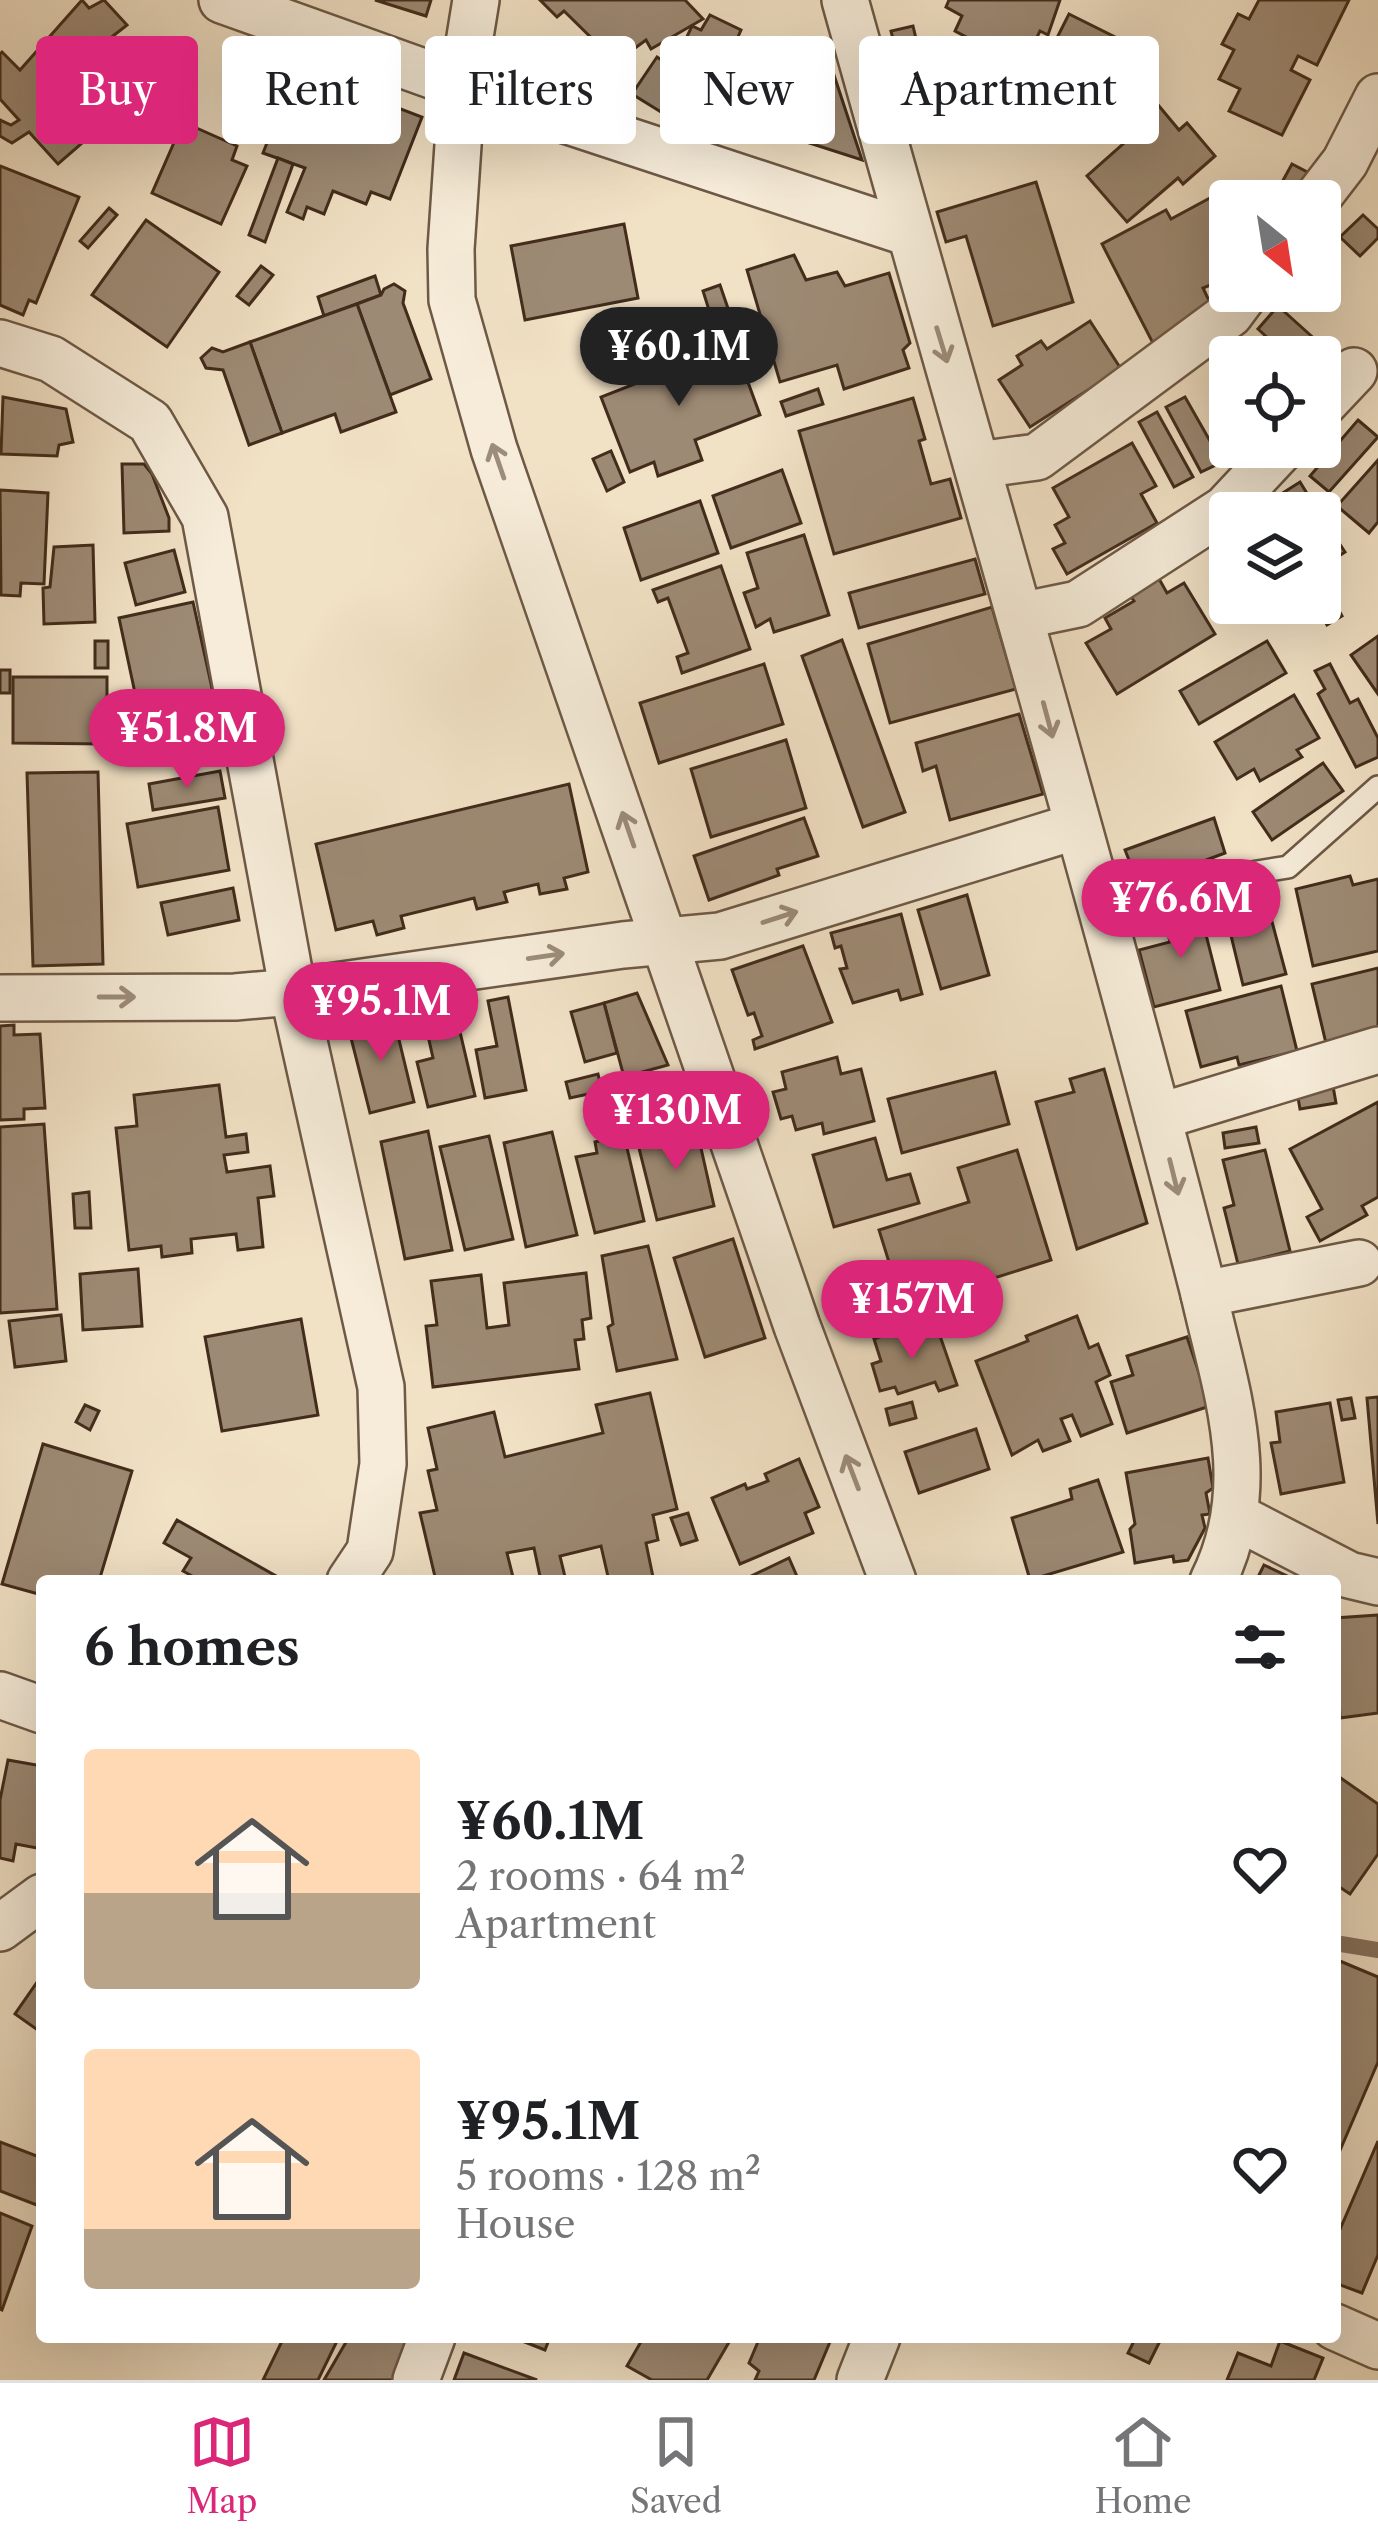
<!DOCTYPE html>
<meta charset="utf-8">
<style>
:root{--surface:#fff;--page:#f2f2f2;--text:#202124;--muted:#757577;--line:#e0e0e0;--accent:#db2777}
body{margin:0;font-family:"Libre Caslon Text",serif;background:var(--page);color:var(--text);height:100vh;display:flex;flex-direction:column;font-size:45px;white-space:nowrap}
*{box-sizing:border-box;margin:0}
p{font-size:39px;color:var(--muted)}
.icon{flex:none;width:66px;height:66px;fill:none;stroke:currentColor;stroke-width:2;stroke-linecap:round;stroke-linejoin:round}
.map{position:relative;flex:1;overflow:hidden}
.details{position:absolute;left:36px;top:1575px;width:1305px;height:768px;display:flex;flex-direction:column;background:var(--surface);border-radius:12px;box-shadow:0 12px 48px #0002}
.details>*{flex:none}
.banner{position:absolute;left:36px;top:36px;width:1308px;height:108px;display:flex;gap:24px}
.needle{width:78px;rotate:150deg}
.controls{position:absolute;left:1209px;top:180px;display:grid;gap:24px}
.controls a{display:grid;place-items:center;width:132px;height:132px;border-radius:12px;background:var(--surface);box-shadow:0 12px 48px #0002;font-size:60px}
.price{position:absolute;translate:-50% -102px;padding:0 27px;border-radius:42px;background:var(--accent);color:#fff;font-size:39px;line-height:78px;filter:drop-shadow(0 3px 6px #0008)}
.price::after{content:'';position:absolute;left:50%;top:72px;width:36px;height:27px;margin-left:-18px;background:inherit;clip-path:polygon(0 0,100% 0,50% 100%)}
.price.selected{background:#222;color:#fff}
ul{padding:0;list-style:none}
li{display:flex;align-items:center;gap:36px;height:300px;padding:0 48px}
li span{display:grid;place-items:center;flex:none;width:336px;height:240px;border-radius:12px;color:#555}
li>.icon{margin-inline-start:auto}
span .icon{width:144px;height:144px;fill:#fffc;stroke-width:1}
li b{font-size:51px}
h2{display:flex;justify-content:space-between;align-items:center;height:144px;padding:0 48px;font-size:51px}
.tag{padding:0 42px;border-radius:12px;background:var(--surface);box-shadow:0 12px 48px #0002;font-size:42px;line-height:108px}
.tag.selected{background:var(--accent);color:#fff}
.menu{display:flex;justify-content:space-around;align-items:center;height:168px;border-top:3px solid var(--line);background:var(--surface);font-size:33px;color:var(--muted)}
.menu a{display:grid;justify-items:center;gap:6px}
.menu .selected{color:var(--accent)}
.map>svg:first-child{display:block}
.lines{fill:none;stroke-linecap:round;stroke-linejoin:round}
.stream{stroke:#88735f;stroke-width:16}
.building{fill:#9d8a74;stroke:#432c1c;stroke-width:3}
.service-casing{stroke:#6e5946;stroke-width:26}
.minor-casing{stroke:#6e5946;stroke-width:50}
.service{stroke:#f6ecd9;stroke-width:21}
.minor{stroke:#f6ecd9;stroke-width:45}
.oneway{stroke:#9c8c7a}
</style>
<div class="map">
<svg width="1378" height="2380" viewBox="0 0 1378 2380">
<rect width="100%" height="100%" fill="#f1e1c5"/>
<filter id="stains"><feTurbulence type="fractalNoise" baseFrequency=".00167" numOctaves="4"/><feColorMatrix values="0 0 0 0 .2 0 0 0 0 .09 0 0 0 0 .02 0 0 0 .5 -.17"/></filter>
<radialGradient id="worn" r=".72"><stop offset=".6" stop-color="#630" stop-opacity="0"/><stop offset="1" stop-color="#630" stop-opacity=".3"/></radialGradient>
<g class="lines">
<polyline class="stream" points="1335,1943 1378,1950"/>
</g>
<g class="building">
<polygon points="82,0 89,8 104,0 127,25 113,36 148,71 121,96 128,104 102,129 97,123 84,134 88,138 58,164 29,132 12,143 0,136 0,120 11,125 19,120 0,99 0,54 2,52 20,70"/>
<polygon points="375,0 431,0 426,16"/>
<polygon points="540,0 685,0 703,19 651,49 646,40 616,62 564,11 557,17"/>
<polygon points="949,0 1060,0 1048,35 1040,31 1015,82 982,66 991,50 955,31 962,16 946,7"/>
<polygon points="1259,0 1349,0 1317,65 1298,56 1291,70 1310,80 1282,135 1229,111 1240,89 1219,79 1234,50 1222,44 1238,14 1249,19"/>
<polygon points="1069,14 1131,45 1103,101 1085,91 1060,141 1016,119"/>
<polygon points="710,15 741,30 734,46 725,41 715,61 683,45 692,26 701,30"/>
<polygon points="913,26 918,47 928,45 933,62 942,58 950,79 906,90 891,31"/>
<polygon points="657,57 685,76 661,112 632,94"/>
<polygon points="788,60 802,72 830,63 862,160 772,131 759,139 702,113 712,94 737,97 741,85"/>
<polygon points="296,69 422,117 390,199 371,192 366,204 333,191 324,214 307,207 303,219 287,212 305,168 263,153"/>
<polygon points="974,91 984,129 962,135 959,125 926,135 918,106"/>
<polygon points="1159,106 1179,130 1187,123 1215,156 1183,184 1178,178 1127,222 1087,176 1124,143 1113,130 1130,116 1138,124"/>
<polygon points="183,122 237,146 232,160 247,166 221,224 152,193"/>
<polygon points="278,158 293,164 265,242 249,235"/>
<polygon points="1292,164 1311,174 1297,201 1286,201 1275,195"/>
<polygon points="0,166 79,197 36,303 29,300 23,315 0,305"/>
<polygon points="1036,182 1073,302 993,326 966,236 946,242 937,212"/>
<polygon points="1234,185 1242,201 1230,201 1230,291 1223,299 1215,283 1203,288 1213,309 1157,351 1102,244 1166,210 1171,219"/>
<polygon points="109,208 117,215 88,248 80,241"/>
<polygon points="1363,215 1378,229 1378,238 1360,256 1340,237"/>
<polygon points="146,220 219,272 167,347 92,295"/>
<polygon points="624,224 638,298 525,320 511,246"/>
<polygon points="794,255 806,280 837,272 845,286 889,273 910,343 903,350 909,368 844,389 837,365 780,382 747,270"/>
<polygon points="261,266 273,275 249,305 237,296"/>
<polygon points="375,276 381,295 324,316 318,297"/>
<polygon points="394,284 405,291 403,303 431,379 390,395 357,304 381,295 384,289"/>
<polygon points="720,285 733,323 715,329 703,291"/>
<polygon points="357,304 396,412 341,432 335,414 282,433 250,342"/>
<polygon points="1278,306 1337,359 1320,378 1320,357 1288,357 1258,329"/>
<polygon points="1090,321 1121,369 1030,427 999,380 1022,365 1017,356 1041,341 1047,349"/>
<polygon points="250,342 282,433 249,445 223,370 206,368 201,358 212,348 223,352"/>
<polygon points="735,347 760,415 695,440 702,460 658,476 654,462 630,472 601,397 655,376 652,364 690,351 694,363"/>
<polygon points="818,389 823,404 786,416 781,402"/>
<polygon points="3,397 66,409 73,442 59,445 57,456 1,454"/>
<polygon points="1185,397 1222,462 1201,472 1166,407"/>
<polygon points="913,398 925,439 919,441 931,484 950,479 961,518 834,554 799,431"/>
<polygon points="1157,412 1193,477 1174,487 1139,422"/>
<polygon points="1358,420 1378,437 1329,492 1310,476"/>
<polygon points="1132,443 1156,486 1141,494 1157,523 1067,574 1053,549 1065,543 1055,525 1069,517 1053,488"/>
<polygon points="611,451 624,482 607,491 593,459"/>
<polygon points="1378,460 1378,522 1369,533 1337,506"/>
<polygon points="122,464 144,464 152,474 169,518 169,531 124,533"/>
<polygon points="782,470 801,523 731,548 713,496"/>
<polygon points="1300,482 1319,513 1251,513"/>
<polygon points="0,490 48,493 44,584 21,583 20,596 1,595"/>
<polygon points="700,501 718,553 641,580 624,528"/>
<polygon points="1320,514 1345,552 1320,568"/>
<polygon points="804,535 829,615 774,632 770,619 756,627 744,593 758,588 747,553"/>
<polygon points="93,545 95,622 44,624 43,588 50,587 54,547"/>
<polygon points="174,550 185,592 136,605 125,563"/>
<polygon points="975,559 985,594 859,628 849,593"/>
<polygon points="1230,564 1230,600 1214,575"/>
<polygon points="721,566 750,649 682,673 677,657 688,653 668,598 658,602 653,590"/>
<polygon points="1158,577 1167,593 1184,583 1215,634 1117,694 1086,643 1111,629 1105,618 1134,601 1129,594"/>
<polygon points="1331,596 1342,616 1327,625 1316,605"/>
<polygon points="193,602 219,720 174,731 180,755 131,765 124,731 142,726 119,618"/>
<polygon points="1232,603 1265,603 1241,618"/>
<polygon points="992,607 1016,689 890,723 868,644"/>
<polygon points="1378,636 1378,694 1351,655"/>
<polygon points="842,640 905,812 863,827 802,656"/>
<rect x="95" y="641" width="13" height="27"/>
<polygon points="1267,641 1286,673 1199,724 1180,691"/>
<polygon points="764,664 783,724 659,763 640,703"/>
<polygon points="1330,664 1350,703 1358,699 1378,738 1378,757 1356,767 1318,694 1325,689 1315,671"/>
<rect x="0" y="670" width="10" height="23"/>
<polygon points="13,677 107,677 107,744 13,743"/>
<polygon points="1294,695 1319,738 1297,750 1302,757 1260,781 1254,769 1237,779 1215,742"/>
<polygon points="1019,714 1043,794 950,820 936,766 923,771 916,743"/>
<polygon points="786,740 806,808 711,837 691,769"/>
<polygon points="1323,763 1343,791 1272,840 1253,812"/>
<polygon points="220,771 225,798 153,810 149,784"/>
<polygon points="98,772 103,964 33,966 27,773"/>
<polygon points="569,784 588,872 564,878 567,889 540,894 538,884 504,892 507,902 477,909 474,898 401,916 404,928 377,935 373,921 336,930 316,844"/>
<polygon points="218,807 229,870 138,887 127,824"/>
<polygon points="804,818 818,856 777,869 779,875 709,900 694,856"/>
<polygon points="1214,818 1225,853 1201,862 1131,865 1125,850"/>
<polygon points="1350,876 1353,885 1378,879 1378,951 1313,966 1296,889"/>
<polygon points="233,888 239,920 168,935 161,903"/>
<polygon points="967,895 989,975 941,989 918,910"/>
<polygon points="1267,903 1286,974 1243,985 1226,915"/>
<polygon points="1199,907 1220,990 1154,1007 1139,950 1170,942 1164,917"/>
<polygon points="901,914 922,994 901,1000 898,990 853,1003 840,969 847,968 841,946 835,948 831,933"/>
<polygon points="803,946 832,1022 755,1049 753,1040 762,1036 754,1013 748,1015 732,970"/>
<polygon points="1378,968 1378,1036 1329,1056 1312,984"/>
<polygon points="1281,986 1297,1051 1239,1065 1237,1057 1201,1067 1186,1011"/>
<polygon points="637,993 668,1065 624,1077 604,1003"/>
<polygon points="508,997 526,1090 485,1098 476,1050 497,1046 488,1001"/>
<polygon points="453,1002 475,1096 428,1107 417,1062 433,1058 422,1009"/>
<polygon points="604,1003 617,1053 585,1062 571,1012"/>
<polygon points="393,1015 414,1102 370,1113 348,1026"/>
<polygon points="14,1025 14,1035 40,1034 45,1108 24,1109 24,1119 0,1120 0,1026"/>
<polygon points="837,1057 841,1074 861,1069 874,1121 824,1134 822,1123 796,1130 792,1116 781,1119 773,1092 786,1089 782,1072"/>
<polygon points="1104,1069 1147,1223 1077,1249 1036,1102 1074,1092 1070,1079"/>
<polygon points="995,1072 1009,1124 902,1153 888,1099"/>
<polygon points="598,1074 602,1091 570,1098 566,1082"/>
<polygon points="219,1085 226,1137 246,1134 248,1152 224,1155 227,1172 270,1166 274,1196 258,1198 263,1247 238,1250 236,1234 191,1239 192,1253 162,1257 161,1246 129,1250 116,1128 137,1126 134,1095"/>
<polygon points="1333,1086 1336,1103 1300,1109 1297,1092"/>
<polygon points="1378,1102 1378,1197 1362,1206 1367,1215 1320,1241 1307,1217 1322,1209 1290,1149"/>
<polygon points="44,1124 57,1309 0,1313 0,1127"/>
<polygon points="696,1126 714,1206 657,1220 637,1140"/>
<polygon points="1256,1127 1259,1143 1225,1148 1223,1133"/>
<polygon points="428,1131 452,1250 405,1259 381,1142"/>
<polygon points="552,1132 577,1235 526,1247 504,1143"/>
<polygon points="624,1135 644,1221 595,1233 576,1157 597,1153 595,1142"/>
<polygon points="489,1136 513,1239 465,1250 440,1147"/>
<polygon points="875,1138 887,1180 910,1174 919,1203 834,1227 813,1155"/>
<polygon points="1017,1150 1051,1260 903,1307 879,1230 969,1202 958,1168"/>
<polygon points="1265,1150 1290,1251 1238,1264 1224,1208 1234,1205 1223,1160"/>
<polygon points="89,1192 91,1228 75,1228 73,1194"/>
<polygon points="733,1239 765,1338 705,1357 674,1258"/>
<polygon points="648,1246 677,1359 617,1371 608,1327 613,1324 602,1256"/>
<polygon points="138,1269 142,1326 83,1330 80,1274"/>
<polygon points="586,1273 591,1318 582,1320 584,1339 575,1340 579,1369 433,1387 426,1326 437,1325 431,1281 481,1275 487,1328 509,1325 504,1283"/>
<polygon points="61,1315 66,1361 15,1367 9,1321"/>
<polygon points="1077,1316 1089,1348 1098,1344 1110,1375 1096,1382 1112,1424 1081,1436 1072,1415 1061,1419 1070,1441 1043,1451 1038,1440 1012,1455 976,1361 1028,1341 1026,1336"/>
<polygon points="301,1319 318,1415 222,1431 205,1337"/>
<polygon points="903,1328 907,1339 938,1330 957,1385 939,1391 935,1382 898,1394 895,1387 880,1391 872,1364 881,1361 874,1339"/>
<polygon points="1187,1337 1210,1406 1127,1433 1111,1382 1133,1375 1127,1356"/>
<polygon points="650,1393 677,1509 653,1515 658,1540 646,1543 653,1577 609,1581 601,1546 560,1556 566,1581 541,1581 534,1548 507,1553 514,1581 436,1581 420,1513 437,1510 428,1471 437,1469 428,1428 494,1412 505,1457 603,1433 596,1405"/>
<polygon points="1378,1397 1378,1524 1367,1398"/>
<polygon points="1351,1398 1355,1418 1342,1420 1338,1400"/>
<polygon points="912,1402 916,1418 890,1425 886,1409"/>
<polygon points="1330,1403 1344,1482 1281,1494 1271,1443 1280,1442 1276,1412"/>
<polygon points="85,1405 99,1411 90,1430 76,1422"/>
<polygon points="976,1429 989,1469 919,1493 905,1452"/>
<polygon points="43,1444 132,1471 99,1581 42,1581 42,1595 2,1584"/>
<polygon points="1208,1458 1213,1488 1206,1493 1210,1514 1202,1515 1205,1528 1188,1560 1174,1562 1173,1556 1135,1563 1130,1529 1135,1524 1126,1473"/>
<polygon points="799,1459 819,1507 805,1513 813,1533 740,1564 712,1498 745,1484 747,1489 768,1481 765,1474"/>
<polygon points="1098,1480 1123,1552 1030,1580 1012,1518 1072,1499 1070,1489"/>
<polygon points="688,1513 697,1540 681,1545 671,1518"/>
<polygon points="177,1520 285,1581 201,1581 183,1571 191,1558 164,1543"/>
<polygon points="789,1558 799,1581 744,1581 743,1580"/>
<polygon points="1264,1565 1298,1581 1256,1581"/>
<polygon points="1378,1615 1378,1713 1340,1718 1335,1618"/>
<polygon points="8,1760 42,1766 42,1849 16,1844 13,1861 0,1858 0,1800"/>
<polygon points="1335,1774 1378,1804 1378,1854 1350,1894 1335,1884"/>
<polygon points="1335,1959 1378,1977 1378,2062 1335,2162"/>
<polygon points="42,1975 42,2033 15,2014"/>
<polygon points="1378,2141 1378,2255 1362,2293 1335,2283 1335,2241"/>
<polygon points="0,2142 42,2158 42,2207 0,2191"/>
<polygon points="0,2213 32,2226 2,2310 0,2309"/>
<polygon points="284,2337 339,2337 318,2380 263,2380"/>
<polygon points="349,2337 412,2337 393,2380 324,2380"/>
<polygon points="512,2337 550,2337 545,2350"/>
<polygon points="636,2337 732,2337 707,2380 652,2380 627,2366 642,2340"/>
<polygon points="760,2337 778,2338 832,2337 814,2380 755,2380 759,2371 749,2363"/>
<polygon points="1136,2337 1162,2337 1149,2363 1128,2353"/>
<polygon points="1280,2341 1323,2358 1314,2380 1227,2380 1238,2353 1271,2366"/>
<polygon points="464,2353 537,2380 454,2380"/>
</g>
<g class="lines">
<g class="service-casing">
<polyline id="service" points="1097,898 1288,867 1378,787"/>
</g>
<g class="minor-casing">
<g id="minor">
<polyline points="222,0 462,86 909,233"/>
<polyline points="476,0 462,86 451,249 452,300 494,449 797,1326 893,1581"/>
<path d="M845,0C965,431 1093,860 1204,1294C1226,1392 1261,1485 1213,1581"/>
<polyline points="1315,201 1345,162 1378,97"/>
<polyline points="0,343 51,359 150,422 205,517 293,992 381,1387 383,1464 370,1551 350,1581"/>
<polyline points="1320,407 1354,371"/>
<polyline points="978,465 1037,457 1230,314 1247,291"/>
<polyline points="1020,616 1078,604 1225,509 1283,447"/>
<polyline points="0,998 235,997 293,992 623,945 720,936 1077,826"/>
<polyline points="1158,1117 1378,1050"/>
<polyline points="1204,1294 1359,1263"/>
<polyline points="1237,1517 1349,1575 1378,1582"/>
<polyline points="0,1695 42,1710"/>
<polyline points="0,1928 42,1897"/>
<polyline points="1335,2327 1378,2346"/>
<polyline points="416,2380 432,2337"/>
<polyline points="860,2380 877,2337"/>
</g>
</g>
<use href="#service" class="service"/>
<use href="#minor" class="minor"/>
</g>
<defs><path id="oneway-shaft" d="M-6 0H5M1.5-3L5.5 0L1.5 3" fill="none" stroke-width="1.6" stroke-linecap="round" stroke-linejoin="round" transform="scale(3)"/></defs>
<g class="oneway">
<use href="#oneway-shaft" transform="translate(942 345) rotate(73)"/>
<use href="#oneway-shaft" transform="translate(498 461) rotate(-109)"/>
<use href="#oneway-shaft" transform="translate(1048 720) rotate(75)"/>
<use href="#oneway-shaft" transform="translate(628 829) rotate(-109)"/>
<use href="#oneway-shaft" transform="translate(780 917) rotate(-18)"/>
<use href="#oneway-shaft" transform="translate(546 956) rotate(-8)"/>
<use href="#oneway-shaft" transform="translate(117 997)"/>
<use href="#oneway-shaft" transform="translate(1174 1177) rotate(76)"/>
<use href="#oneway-shaft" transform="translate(852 1472) rotate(-111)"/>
</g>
<rect width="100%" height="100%" filter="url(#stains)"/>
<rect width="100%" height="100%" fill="url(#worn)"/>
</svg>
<div class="controls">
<a><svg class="needle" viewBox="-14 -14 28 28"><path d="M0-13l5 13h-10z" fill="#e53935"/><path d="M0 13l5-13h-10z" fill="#757577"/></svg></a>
<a><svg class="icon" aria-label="locate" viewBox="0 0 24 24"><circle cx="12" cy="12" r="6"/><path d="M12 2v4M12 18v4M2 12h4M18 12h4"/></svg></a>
<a><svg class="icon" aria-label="layers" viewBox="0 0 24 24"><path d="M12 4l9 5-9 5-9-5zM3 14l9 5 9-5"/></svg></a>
</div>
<b class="price selected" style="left:679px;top:409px">¥60.1M</b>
<b class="price" style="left:187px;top:791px">¥51.8M</b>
<b class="price" style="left:1181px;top:961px">¥76.6M</b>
<b class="price" style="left:381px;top:1064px">¥95.1M</b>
<b class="price" style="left:676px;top:1173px">¥130M</b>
<b class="price" style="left:912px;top:1362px">¥157M</b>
<div class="banner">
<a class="tag selected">Buy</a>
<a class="tag">Rent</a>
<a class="tag">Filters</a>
<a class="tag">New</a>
<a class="tag">Apartment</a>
</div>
<section class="details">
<h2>6 homes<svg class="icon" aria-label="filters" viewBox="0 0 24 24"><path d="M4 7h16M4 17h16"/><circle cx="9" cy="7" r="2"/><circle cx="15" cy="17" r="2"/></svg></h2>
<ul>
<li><span style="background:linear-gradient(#ffd9b3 60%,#b9a48a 0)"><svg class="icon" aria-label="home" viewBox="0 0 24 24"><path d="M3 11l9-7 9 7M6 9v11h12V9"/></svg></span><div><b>¥60.1M</b><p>2 rooms · 64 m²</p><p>Apartment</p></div><svg class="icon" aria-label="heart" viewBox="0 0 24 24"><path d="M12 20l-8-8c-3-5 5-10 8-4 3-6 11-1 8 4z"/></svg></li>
<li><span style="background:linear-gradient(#ffd9b3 75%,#b9a48a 0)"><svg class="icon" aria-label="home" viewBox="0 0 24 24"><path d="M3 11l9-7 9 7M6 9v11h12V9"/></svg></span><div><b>¥95.1M</b><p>5 rooms · 128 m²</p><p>House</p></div><svg class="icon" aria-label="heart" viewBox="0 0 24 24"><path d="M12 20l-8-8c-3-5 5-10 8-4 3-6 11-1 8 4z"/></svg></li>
</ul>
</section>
</div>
<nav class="menu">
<a class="selected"><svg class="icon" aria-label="map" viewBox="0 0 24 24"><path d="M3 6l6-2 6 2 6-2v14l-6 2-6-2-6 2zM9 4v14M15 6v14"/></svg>Map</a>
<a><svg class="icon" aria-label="saved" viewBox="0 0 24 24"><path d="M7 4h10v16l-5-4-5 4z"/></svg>Saved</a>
<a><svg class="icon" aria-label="home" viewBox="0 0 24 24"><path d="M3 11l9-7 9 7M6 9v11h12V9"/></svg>Home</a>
</nav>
